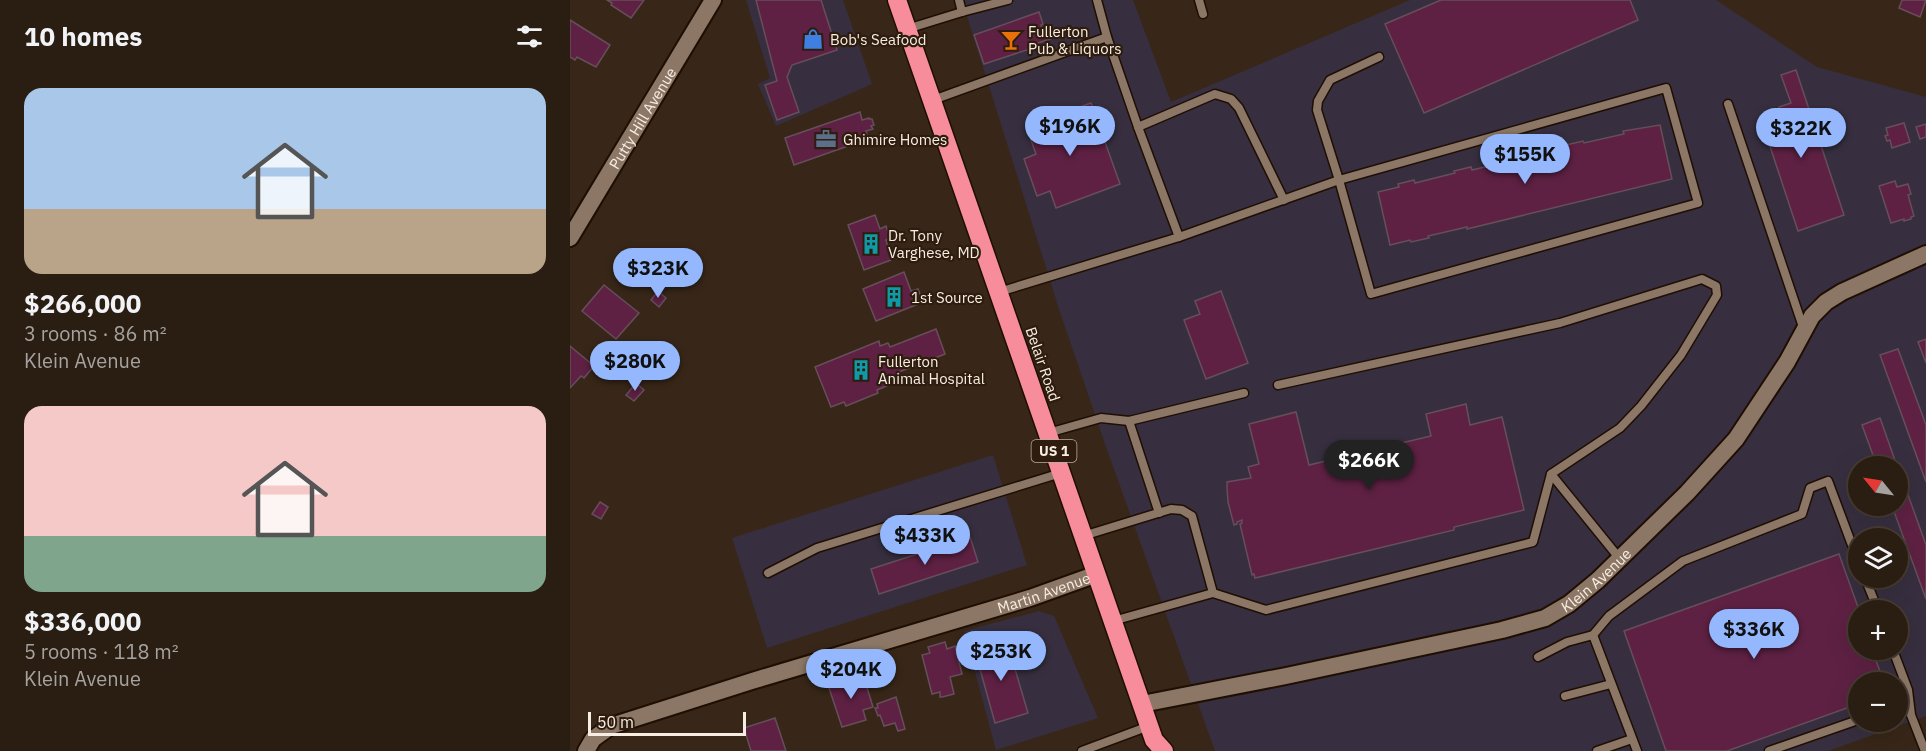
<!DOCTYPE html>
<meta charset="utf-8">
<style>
:root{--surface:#2a1d12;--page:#362a20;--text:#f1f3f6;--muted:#a5a29f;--line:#463b32;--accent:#94b7fd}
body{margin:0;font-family:"IBM Plex Sans",sans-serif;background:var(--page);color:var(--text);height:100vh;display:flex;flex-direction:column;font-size:22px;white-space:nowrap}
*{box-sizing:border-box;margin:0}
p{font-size:20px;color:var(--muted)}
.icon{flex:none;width:33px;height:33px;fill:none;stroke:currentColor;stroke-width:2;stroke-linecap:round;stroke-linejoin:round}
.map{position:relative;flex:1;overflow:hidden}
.details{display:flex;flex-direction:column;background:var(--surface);width:570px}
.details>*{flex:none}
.needle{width:39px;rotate:300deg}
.tools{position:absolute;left:1278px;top:456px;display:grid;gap:12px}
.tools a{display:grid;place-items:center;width:60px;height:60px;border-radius:50%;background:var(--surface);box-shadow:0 6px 24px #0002,0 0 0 2px var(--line);font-size:30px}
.scale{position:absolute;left:18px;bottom:15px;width:158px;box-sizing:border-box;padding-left:6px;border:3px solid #f8ede3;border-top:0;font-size:16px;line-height:21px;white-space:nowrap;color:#f8ede3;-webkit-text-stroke:4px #2e1d0e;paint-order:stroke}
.price{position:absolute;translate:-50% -51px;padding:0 14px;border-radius:21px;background:var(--accent);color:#111;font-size:20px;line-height:39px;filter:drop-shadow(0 2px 3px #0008)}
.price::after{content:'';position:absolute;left:50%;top:36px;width:18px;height:14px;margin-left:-9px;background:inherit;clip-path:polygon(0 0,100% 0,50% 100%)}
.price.active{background:#222;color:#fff}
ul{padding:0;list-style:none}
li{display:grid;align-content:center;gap:12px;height:318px;padding:0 24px}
li span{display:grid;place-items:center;height:186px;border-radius:18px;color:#555}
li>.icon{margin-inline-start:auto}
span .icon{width:108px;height:108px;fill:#fffc;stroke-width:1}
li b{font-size:26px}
h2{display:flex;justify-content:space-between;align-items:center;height:72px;padding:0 24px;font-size:26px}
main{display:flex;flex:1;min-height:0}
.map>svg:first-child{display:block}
.commercial{fill:#372f3f;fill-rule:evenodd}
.building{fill:#5e2143;stroke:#664e5a;stroke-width:1.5}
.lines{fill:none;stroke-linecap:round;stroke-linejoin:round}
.lane-casing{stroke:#1f0f03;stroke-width:11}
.street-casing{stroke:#1f0f03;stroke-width:20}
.highway-casing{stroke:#1f0f03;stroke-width:21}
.lane{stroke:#8c7766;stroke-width:8}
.street{stroke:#8c7766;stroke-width:16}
.highway{stroke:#f78d9b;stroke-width:18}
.labels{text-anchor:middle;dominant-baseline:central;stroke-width:4.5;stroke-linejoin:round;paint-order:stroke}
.shield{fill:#2e1d0e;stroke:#bbafa3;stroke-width:1.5}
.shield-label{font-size:14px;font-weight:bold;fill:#f8ede3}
.poi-label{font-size:15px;fill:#f8ede3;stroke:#2e1d0e;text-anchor:start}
.street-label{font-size:15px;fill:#f8ede3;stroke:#2e1d0e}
</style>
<main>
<section class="details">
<h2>10 homes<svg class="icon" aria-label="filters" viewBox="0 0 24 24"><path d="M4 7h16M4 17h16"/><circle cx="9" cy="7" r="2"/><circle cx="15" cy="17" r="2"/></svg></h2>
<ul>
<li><span style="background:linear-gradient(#a9c7e8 65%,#b9a48a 0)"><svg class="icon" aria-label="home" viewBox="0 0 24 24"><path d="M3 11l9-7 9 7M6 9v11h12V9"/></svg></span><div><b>$266,000</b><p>3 rooms · 86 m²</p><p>Klein Avenue</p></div></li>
<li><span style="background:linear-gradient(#f6c9c9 70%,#7fa58c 0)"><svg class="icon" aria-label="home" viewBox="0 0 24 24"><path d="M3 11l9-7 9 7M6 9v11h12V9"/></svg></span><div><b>$336,000</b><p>5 rooms · 118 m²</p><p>Klein Avenue</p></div></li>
</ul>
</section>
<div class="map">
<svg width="1356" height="751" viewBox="0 0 1356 751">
<rect width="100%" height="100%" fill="#382718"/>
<g class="commercial">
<polygon points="176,0 273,0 302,84 206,126 188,84 200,78"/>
<path d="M392,0H563L601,102L840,0H1146L1247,67L1356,97V716L1258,751H645L535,444L489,309ZM1288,466H1328V506H1288ZM1288,538H1328V578H1288ZM1288,610H1328V650H1288ZM1288,682H1328V722H1288Z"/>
<polygon points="423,455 457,565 197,648 162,538"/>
<polygon points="469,611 484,616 528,718 426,750 394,631"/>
</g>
<g class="building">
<polygon points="37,0 74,0 61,18 41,5 42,3"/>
<polygon points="186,0 251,0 267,50 222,65 217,77 229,112 207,120 195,85 207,81"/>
<polygon points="871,0 1060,0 1068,20 854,113 815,24"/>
<polygon points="1332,0 1356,0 1350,17 1329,8"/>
<polygon points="469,12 473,24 471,25 472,27 464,30 464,31 482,25 486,37 468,43 469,46 414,64 404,35"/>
<polygon points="0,20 40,45 26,67 7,57 5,60 0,57"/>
<polygon points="1226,70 1274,215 1228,231 1190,116 1210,110 1209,107 1221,103 1211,75"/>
<polygon points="521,103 550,184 486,208 480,191 467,196 454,159 466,154 456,126"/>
<polygon points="290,112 292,120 299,118 299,119 302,119 304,125 301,126 303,129 296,131 298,139 224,165 215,138"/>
<polygon points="1334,123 1340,142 1322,148 1320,140 1317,141 1315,136 1318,135 1316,128"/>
<polygon points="1356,124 1356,137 1350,139 1346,127"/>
<polygon points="1090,125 1102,179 897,229 897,227 858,236 859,238 841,242 840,240 820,245 808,192 829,187 828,184 844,180 845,183 885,173 884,171 901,167 902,170 940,161 939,158 957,154 958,156 997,147 996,145 1013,141 1014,143 1054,134 1053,131"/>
<polygon points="1325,181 1327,187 1338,184 1341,194 1338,195 1344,216 1341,217 1341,219 1334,221 1334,219 1321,223 1309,186"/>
<polygon points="305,215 310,229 316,226 320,238 316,240 321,260 294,270 278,225"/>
<polygon points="334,272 341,291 348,289 353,302 306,321 293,289"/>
<polygon points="34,285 69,313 46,339 12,311"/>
<polygon points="88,291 96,298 89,307 81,300"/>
<polygon points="651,291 678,363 636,379 614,320 630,314 625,301"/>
<polygon points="366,329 375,354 329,372 330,375 324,378 326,382 307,390 308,393 276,406 274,402 261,407 245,367 309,341 310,346 318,343 320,347"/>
<polygon points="1356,339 1356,363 1348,342"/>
<polygon points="0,346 24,366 14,378 11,376 0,388"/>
<polygon points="1328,349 1356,425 1356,482 1310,355"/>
<polygon points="66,383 74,390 64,401 56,395"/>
<polygon points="896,404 900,425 932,417 954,510 884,527 884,530 685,578 684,574 682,575 670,524 672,523 672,520 667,522 667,524 664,525 658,502 657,488 657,482 681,478 678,467 689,464 679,424 726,412 739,465 861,436 856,414"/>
<polygon points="1310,418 1327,466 1307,466 1292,425"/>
<polygon points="1328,467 1356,545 1356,599 1322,506 1328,506"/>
<polygon points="30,502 38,507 31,519 22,514"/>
<polygon points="400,537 408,562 309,594 301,569"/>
<polygon points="1269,554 1289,610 1288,650 1302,650 1314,682 1288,682 1288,704 1157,751 1096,751 1054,631"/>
<polygon points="375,642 377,649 385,646 392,674 380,677 384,694 372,697 370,697 370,692 362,694 352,655 360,653 358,647"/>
<polygon points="437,642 458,713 425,723 405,651"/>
<polygon points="280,671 282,675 286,673 288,680 284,681 285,684 295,681 303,707 293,710 296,720 272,727 259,688 272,684 269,675"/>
<polygon points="326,697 335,729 328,731 325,723 314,726 310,715 308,716 305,708 308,708 307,704"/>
<polygon points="205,718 216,751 181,751 174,728"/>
</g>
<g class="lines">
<g class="lane-casing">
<g id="lane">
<polyline points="389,0 392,12"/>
<polyline points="629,0 633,14"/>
<polyline points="337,29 392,12 438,0"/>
<polyline points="537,37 568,127 609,237"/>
<polygon points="1096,88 1128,203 801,294 769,180"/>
<polyline points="363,100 537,37 527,0"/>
<polyline points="1158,104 1234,330"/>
<polyline points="568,127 645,94 661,99 669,108 714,200"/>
<polyline points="429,292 609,237 769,180 747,110 748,101 760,80 809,57"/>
<polyline points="559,421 589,513"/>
<polyline points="478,433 531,418 559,421 674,393"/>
<polyline points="981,474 1050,559"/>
<polyline points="513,536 601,509 612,510 622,516 643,593"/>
<polyline points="198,573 247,548 491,473"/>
<polyline points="1295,578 1308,610"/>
<polyline points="543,621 643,593 696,610 963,542 981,474 1050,428 1071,406 1111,355 1147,295 1146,286 1132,279 990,323 708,385"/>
<polyline points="1023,635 1067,751"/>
<polyline points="1323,650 1338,690 1341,715 1355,751"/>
<polyline points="968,657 997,642 1023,635 1039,616 1113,561 1232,514 1240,488 1258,481 1288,561"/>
<polyline points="995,696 1041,684"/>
<polyline points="1328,707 1339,703"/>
<polyline points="512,751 579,726"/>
<polyline points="1027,751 1062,739"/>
<polyline points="1199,751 1288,720"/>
</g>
</g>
<g class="street-casing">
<g id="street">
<path id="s1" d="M0,238L143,0"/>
<path id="s2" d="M572,704L716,676L932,630L975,618L999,604L1028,580L1117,493L1166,439L1217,362L1242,316L1256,302L1272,292L1356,254"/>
<path id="s3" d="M16,751L23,739L41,726L182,681L460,598L527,574"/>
</g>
</g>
<g class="highway-casing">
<polyline id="highway" points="327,0 584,740 594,751"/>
</g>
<use href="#lane" class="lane"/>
<use href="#street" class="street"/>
<use href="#highway" class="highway"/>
</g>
<defs>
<g id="shop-bare" transform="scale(1.62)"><path d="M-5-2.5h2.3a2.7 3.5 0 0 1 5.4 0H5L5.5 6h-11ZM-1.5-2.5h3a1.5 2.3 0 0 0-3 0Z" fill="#3f7fe0" stroke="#2e1d0e" stroke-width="2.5" paint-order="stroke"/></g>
<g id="bar-bare" transform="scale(1.62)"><path d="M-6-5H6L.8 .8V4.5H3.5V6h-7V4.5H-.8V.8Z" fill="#e8710a" stroke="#2e1d0e" stroke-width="2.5" paint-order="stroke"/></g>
<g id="office-bare" transform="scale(1.62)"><path d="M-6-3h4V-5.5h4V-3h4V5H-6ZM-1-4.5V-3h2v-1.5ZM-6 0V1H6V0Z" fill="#5c6f8a" stroke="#2e1d0e" stroke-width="2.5" paint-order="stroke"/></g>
<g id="building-bare" transform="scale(1.62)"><path d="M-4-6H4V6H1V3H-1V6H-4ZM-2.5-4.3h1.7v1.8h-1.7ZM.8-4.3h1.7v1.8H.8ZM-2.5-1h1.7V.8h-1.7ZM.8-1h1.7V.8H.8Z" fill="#0f9aa8" stroke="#2e1d0e" stroke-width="2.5" paint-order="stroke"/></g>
</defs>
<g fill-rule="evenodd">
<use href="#shop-bare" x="243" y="39"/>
<use href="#bar-bare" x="441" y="40"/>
<use href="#office-bare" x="256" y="139"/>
<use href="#building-bare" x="301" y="244"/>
<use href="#building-bare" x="324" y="297"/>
<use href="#building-bare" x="291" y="370"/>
</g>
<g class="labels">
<rect class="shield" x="461.5" y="440" width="45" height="22" rx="4.5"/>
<g class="shield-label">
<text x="484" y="451">US 1</text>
</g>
<g class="poi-label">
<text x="458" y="31">Fullerton<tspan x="458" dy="17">Pub &amp; Liquors</tspan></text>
<text x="260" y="39">Bob's Seafood</text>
<text x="273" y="139">Ghimire Homes</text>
<text x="318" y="235">Dr. Tony<tspan x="318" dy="17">Varghese, MD</tspan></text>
<text x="341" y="297">1st Source</text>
<text x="308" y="361">Fullerton<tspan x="308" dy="17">Animal Hospital</tspan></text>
</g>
<g class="street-label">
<text stroke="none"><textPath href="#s1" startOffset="140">Putty Hill Avenue</textPath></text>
<text transform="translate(473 364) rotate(71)">Belair Road</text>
<text stroke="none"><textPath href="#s2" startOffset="476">Klein Avenue</textPath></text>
<text stroke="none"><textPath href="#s3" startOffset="489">Martin Avenue</textPath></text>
</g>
</g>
</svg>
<div class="tools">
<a><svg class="needle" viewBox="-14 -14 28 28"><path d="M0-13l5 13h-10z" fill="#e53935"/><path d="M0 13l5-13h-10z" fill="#a5a29f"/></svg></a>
<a><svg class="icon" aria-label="layers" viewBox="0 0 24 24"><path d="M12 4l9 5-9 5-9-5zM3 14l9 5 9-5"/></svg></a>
<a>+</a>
<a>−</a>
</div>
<div class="scale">50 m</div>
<b class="price" style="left:500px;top:157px">$196K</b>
<b class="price" style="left:1231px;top:159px">$322K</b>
<b class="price" style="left:955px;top:185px">$155K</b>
<b class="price" style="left:88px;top:299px">$323K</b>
<b class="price" style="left:65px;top:392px">$280K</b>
<b class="price active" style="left:799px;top:491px">$266K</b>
<b class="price" style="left:355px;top:566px">$433K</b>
<b class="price" style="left:1184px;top:660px">$336K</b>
<b class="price" style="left:431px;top:682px">$253K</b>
<b class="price" style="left:281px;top:700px">$204K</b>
</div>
</main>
